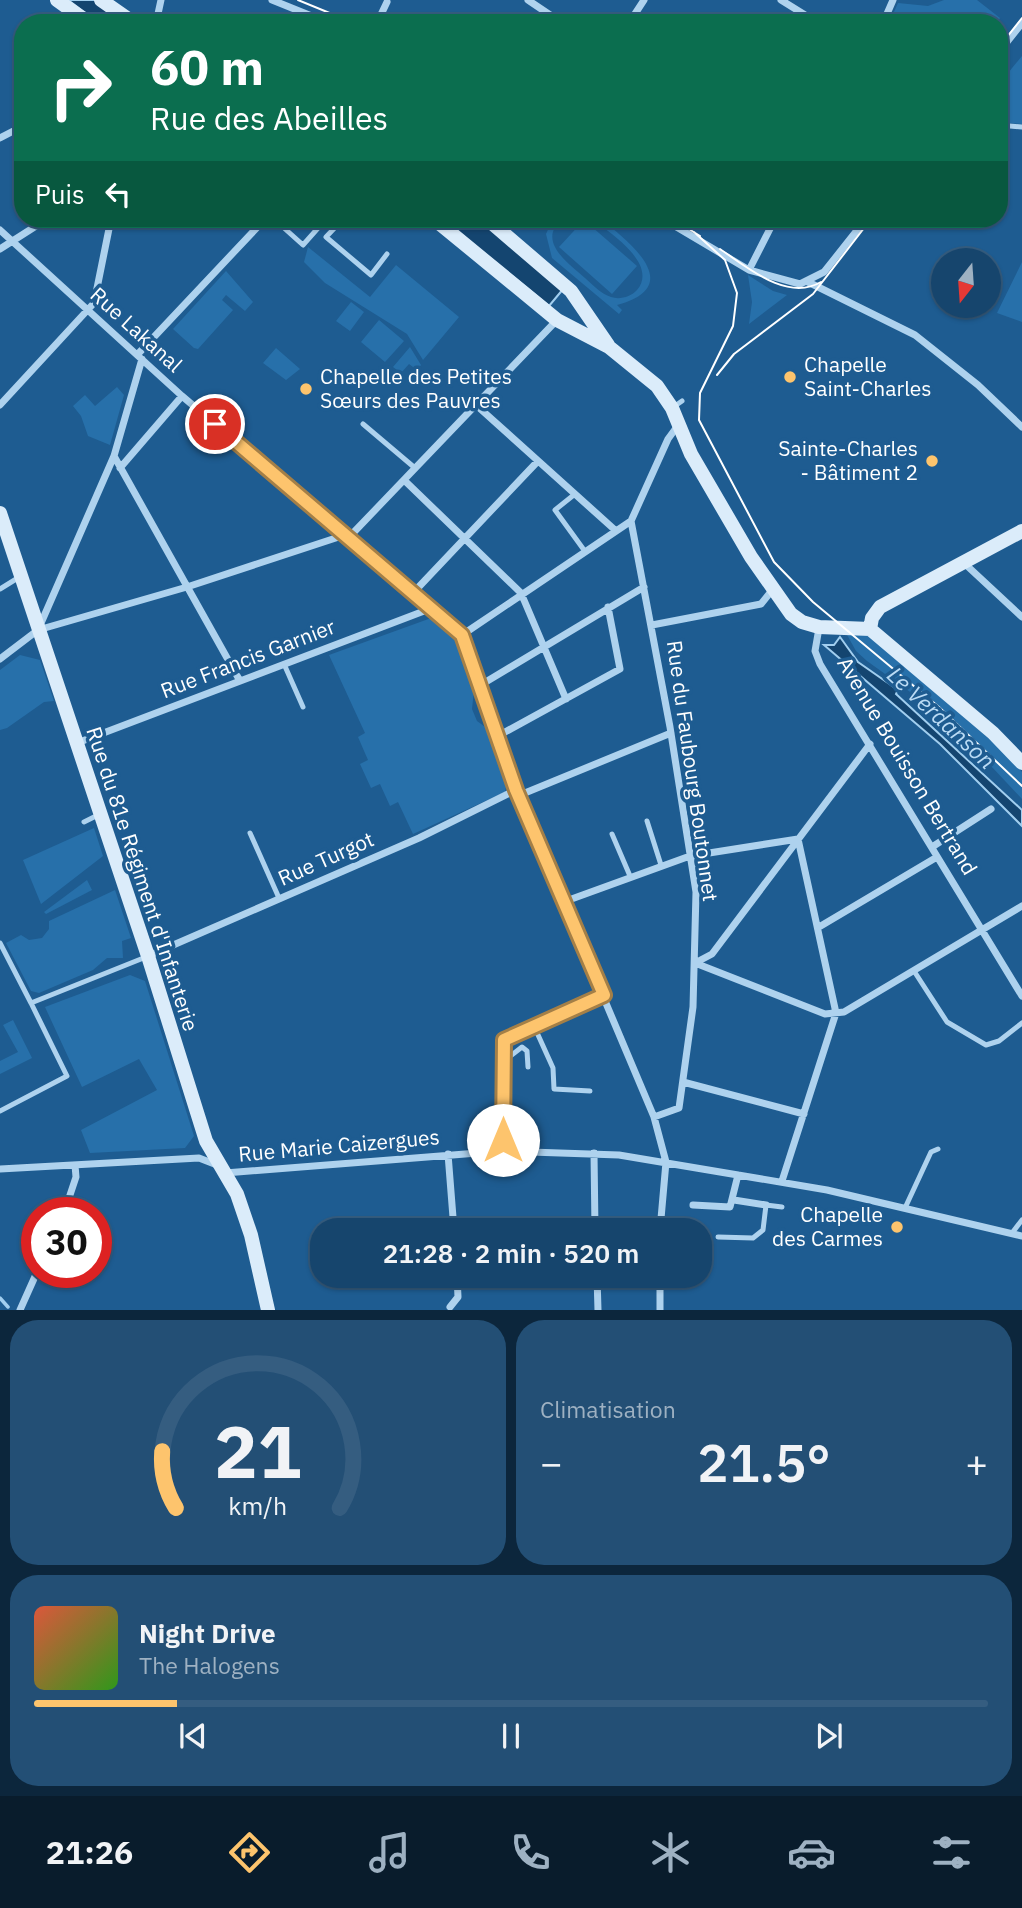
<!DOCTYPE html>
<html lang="fr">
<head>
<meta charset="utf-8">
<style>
	:root { --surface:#16456d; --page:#234f75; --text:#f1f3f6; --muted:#9eb1c2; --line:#355d80; --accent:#fdc46d }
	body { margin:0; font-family:"IBM Plex Sans",sans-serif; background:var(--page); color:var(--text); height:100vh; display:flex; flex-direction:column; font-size:26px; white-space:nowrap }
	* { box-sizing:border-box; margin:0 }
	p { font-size:23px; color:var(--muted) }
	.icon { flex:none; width:38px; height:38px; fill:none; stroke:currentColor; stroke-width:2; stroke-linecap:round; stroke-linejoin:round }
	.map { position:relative; height:1310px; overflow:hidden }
	.drawer { display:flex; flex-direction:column; gap:10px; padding:10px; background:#0c263c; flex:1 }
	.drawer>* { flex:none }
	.guide { position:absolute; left:14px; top:14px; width:994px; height:214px; border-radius:28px; box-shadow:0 2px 5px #0004,0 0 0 2px var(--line); background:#0b6e4f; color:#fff; overflow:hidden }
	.needle { width:46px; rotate:197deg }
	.tools { position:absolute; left:931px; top:248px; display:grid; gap:14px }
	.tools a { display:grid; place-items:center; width:70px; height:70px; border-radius:50%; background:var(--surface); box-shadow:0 2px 5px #0004,0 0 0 2px var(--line); font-size:35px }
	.speed { position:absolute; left:21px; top:1197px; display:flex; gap:14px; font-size:35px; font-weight:700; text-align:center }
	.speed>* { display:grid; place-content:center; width:91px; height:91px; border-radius:50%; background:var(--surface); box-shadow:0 2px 5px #0004,0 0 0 2px var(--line); line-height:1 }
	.speed .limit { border:10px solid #d22; background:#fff; color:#111 }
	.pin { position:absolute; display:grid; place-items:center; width:60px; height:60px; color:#fff; margin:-30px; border:4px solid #fff; border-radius:50%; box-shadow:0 2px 7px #0007 }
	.me { position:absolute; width:77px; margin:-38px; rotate:0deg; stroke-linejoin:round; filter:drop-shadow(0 0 5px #0008) }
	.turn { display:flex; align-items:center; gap:24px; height:147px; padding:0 21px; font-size:32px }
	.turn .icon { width:91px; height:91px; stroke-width:2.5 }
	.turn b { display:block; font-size:49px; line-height:60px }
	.then { display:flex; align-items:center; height:66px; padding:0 21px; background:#0003; gap:14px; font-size:26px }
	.big { font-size:52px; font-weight:600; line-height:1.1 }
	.drawer .card { flex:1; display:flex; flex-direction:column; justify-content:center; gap:10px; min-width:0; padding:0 24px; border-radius:28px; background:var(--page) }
	.drawer .dial { align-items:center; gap:0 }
	.dial svg { height:182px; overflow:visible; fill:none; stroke:var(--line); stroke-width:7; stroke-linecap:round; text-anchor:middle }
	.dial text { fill:var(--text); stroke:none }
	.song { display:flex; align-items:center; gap:21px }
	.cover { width:84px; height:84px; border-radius:10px; background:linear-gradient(135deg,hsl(10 70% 55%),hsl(110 70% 35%)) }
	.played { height:7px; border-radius:4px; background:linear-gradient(90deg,var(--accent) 15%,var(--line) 15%) }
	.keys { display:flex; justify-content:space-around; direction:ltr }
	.heat { display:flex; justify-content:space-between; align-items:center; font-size:38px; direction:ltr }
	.drawer .tiles { flex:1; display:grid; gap:10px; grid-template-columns:1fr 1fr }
	.card:last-child { grid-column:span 2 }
	.trip { position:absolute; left:310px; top:1218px; width:402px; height:70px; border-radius:28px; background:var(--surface); box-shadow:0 2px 5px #0004,0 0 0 2px var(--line); font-weight:600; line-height:70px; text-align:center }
	.tabs { display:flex; height:112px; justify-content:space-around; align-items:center; background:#091c2c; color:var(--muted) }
	.tabs .icon { width:49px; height:49px }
	.tabs .current { color:var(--accent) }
	.tabs b { font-size:32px; color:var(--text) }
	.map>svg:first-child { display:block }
	.green { fill:#2770aa }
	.water { fill:#144570; stroke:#a1ceef; stroke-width:2 }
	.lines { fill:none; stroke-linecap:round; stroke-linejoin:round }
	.stream { stroke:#a1ceef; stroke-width:3.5 }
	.lane { stroke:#aed2ee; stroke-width:5 }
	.street { stroke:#aed2ee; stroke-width:7 }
	.secondary { stroke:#dbecfa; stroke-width:14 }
	.tram { stroke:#fff; stroke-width:2 }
	.route-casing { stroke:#a47f47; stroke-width:18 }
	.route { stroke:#fdc46d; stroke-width:12 }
	.poi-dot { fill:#fdc46d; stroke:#1e5c91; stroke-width:2.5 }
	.labels { text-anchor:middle; stroke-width:7; stroke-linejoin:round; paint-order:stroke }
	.street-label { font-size:21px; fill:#fff; stroke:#1e5c91 }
	.poi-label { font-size:21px; fill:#fff; stroke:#1e5c91; text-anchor:start }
	.water-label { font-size:23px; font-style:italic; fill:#badbf5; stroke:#1e5c91 }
</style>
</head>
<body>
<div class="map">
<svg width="1022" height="1310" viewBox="0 0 1022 1310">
	<rect width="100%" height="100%" fill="#1e5c91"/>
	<path class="green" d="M944,0h33l23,18 -4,5h-107l9,-20 30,3z
		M1022,56v68l-23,-2v-38z
		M553,219h10c-28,21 6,45 22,59 8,7 16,16 26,19 8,3 20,0 26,-7 22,-26 -28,-58 -45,-71h9c28,23 86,67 16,86l5,5 -3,4 -67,-56 -6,-24z
		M584,220l53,46 -25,28 -53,-47z
		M308,247l62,50 26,-32 63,52 -36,43 -16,-26 -82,-51 -21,-21z
		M1022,262v60l-25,-9z
		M226,271l27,31 -8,9 -19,-16 -4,5 11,10 -35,39 -4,-1 -21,-19z
		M748,275l25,16 14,4 -38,29 3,-22z
		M351,302l13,10 -14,19 -14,-10z
		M379,320l25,21 -19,21 -24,-20z
		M410,347l11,18 -4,5 -8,-6 -8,9 -8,-6z
		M276,348l24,21 -14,11 -23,-17z
		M117,387l7,8 -14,50 -22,-9 -7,-20 -8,-10 12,-11 10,11z
		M434,617l23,21 17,52 -2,19 5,12 11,8 19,53 -2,10 -92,42 -15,-32 -8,4 -10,-22 -9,4 -11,-24 8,-4 -10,-23 7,-4 -36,-78z
		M846,633l21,1 135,116 20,22v27l-77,-82 -78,-56 -11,-10z
		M20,655l20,5 14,41 -10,1 -37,26 -7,2v-60z
		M94,828l9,28 -62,48 -18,-44z
		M87,880l5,10 -46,24 -2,-2z
		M115,890l16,48 -9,3 1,17h-16l-14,12 -54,23 -8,-2 -25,-48 15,-8 8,5 13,-2 7,-9v-8z
		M130,975l15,6 49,155 -9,12 -95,5 -9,-23 76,-40 -18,-31 -57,28 -37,-80z
		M13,1020l19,38 -32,16v-13l18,-9 -15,-27z"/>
	<path class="water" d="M68,0h27l26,18c-22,10 -35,-5 -53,-18z
		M442,219h40l82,69 -15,18z
		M840,637l18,25 40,28 -2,4 126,116v16l-82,-82 -116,-99h10z"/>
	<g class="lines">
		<path class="stream" d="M0,1298l8,9"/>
		<path class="lane" d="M999,125l23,2
			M274,219l29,26 23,-26
			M343,219l-17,18 45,38 16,-21
			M672,408l10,-7
			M363,424l52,44
			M575,494l-20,16 29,40
			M0,589l21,-13
			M284,664l19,43
			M647,821l14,44
			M84,822l16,-8
			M250,833l29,65
			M612,834l18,42
			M0,943l31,60
			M914,971l33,51 39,23 13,-4 23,-18
			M534,1026l19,42 1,21 36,2
			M504,1061l18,-14 5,4 1,16
			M0,1111l67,-35 -36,-73 115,-46
			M905,1208l26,-56 7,-3
			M1012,1233l10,-13
			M718,1237l35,1 10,-8 3,-25 16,2"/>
		<path class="street" d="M272,0l57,23
			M528,0l34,23
			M781,0l37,23
			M156,23l5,-23
			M377,23l10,-21
			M629,23l15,-23
			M883,23l10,-23
			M999,52l23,-29
			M0,138l23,-12
			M663,219l86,51 51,14 24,-12 42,-53
			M0,230l182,166 280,239 54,155 138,327 12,45 -6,68
			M0,249l47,-30
			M749,270l26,-51
			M808,282l107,53 63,50 44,42
			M137,355l128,-136
			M0,405l94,-102 17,-84
			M476,405l139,125
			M114,456l126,225
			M120,468l62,-72
			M404,480l117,113 45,106
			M964,563l58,54
			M413,593l125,-132
			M652,625l109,-21 12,-15
			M819,628l-4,23 5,13 202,332
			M38,630l149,-43 167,-55 203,-212
			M462,635l169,-114
			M0,659l38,-29 76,-174 28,-97
			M479,686l165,-99
			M496,737l124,-68 -12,-62
			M77,743l355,-135
			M520,795l151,-62
			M932,847l59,-38
			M566,901l124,-45 108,-17 38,174 -54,168
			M819,927l118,-70
			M148,956l271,-118 97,-48
			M695,963l130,51 19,-2 178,-106
			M695,963l17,-9 158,-210
			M683,1082l121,32
			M654,1117l25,-9 14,-101 3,-115 -26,-165 -39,-206 37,-82 11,-15
			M503,1151l1,-111 100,-45
			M594,1153l1,77
			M448,1154l6,76
			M0,1169l199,-11 18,7
			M225,1173l278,-22 116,4 208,35 195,46
			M734,1200l32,5
			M693,1205l37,2 8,-32
			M64,1213l12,-36 -1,-12
			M597,1276l1,34
			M660,1276v34
			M450,1307l8,-10 -1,-21
			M20,1310l17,-38"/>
		<path class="secondary" d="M57,0l32,23
			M101,0l33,23
			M434,219l123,101 52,27 48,39 15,22 19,46 60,103 40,57 11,8 17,5 51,2 123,104 29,30
			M487,219l84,72 37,54
			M0,513l148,443 58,185 31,53 14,41 17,75
			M870,629l2,-11 8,-11 142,-76"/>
		<path class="tram" d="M298,0l56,23
			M999,47l23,-29
			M673,219l27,17
			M694,232l31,28 12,33 -4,33 -33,67 -1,27 75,142 39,40 126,105 83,79
			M720,249c27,18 67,53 101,33
			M717,375l17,-21 79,-60 58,-75"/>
	</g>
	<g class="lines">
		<defs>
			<path id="route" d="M215,424l247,211 54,155 88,205 -100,45 -1,100"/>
		</defs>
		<use href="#route" class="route-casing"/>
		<use href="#route" class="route"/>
	</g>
	<g class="poi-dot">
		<circle cx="790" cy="377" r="7"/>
		<circle cx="306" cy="389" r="7"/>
		<circle cx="932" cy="461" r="7"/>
		<circle cx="897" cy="1227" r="7"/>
	</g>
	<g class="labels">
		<g class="street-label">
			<text transform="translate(136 330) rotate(42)" y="7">Rue Lakanal</text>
			<text transform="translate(248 659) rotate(-21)" y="7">Rue Francis Garnier</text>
			<text transform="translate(907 766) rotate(59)" y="7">Avenue Bouisson Bertrand</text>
			<text transform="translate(692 771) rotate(82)" y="7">Rue du Faubourg Boutonnet</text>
			<text transform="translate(326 859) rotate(-24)" y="7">Rue Turgot</text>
			<text transform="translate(142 879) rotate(72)" y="7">Rue du 81e Régiment d'Infanterie</text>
			<text transform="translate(339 1146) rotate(-5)" y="7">Rue Marie Caizergues</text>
		</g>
		<g class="poi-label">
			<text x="804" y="372">Chapelle<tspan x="804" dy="24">Saint-Charles</tspan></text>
			<text x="320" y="384">Chapelle des Petites<tspan x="320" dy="24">Sœurs des Pauvres</tspan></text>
			<text x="918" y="456" text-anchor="end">Sainte-Charles<tspan x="918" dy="24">- Bâtiment 2</tspan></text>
			<text x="883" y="1222" text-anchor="end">Chapelle<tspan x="883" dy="24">des Carmes</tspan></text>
		</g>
		<g class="water-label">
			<text transform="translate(941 718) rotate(43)" y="8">Le Verdanson</text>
		</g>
	</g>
</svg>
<div class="tools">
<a><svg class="needle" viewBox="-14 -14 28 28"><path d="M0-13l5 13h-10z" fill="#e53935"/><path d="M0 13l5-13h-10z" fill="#9eb1c2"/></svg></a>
</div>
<div class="speed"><div class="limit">30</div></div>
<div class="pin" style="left:215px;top:424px;background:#d93025"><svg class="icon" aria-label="arrive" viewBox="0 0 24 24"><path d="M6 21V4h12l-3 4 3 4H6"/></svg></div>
<svg class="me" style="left:503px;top:1140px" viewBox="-20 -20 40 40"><circle r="19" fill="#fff"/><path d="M0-13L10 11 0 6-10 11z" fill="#fdc46d"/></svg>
<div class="trip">21:28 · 2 min · 520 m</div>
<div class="guide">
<div class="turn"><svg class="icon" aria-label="right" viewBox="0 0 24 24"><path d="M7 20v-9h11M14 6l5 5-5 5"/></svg><div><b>60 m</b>Rue des Abeilles</div></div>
<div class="then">Puis<svg class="icon" aria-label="left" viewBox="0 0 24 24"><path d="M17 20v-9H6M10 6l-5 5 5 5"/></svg></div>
</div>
</div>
<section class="drawer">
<div class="tiles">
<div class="card dial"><svg viewBox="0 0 100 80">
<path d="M14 69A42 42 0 1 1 86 69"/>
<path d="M14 69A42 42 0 0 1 8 44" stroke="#fdc46d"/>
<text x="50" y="56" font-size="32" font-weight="700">21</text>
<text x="50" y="72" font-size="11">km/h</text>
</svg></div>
<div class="card"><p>Climatisation</p>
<div class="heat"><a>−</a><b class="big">21.5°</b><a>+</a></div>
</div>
<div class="card">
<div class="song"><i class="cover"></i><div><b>Night Drive</b><p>The Halogens</p></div></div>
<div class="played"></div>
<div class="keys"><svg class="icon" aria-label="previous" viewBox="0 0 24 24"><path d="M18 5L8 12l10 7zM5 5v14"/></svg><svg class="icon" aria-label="pause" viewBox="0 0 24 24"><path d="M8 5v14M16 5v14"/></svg><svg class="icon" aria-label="next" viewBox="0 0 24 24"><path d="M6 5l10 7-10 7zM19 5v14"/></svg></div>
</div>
</div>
</section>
<nav class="tabs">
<b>21:26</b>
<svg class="icon current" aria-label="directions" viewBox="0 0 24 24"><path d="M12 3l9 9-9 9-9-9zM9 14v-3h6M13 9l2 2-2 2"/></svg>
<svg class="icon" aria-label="music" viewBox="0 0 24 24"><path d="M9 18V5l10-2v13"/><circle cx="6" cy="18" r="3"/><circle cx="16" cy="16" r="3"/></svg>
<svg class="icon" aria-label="phone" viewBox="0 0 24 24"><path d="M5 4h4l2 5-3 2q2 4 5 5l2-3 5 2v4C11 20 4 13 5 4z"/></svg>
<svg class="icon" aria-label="climate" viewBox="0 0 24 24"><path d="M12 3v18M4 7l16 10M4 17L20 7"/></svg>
<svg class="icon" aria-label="car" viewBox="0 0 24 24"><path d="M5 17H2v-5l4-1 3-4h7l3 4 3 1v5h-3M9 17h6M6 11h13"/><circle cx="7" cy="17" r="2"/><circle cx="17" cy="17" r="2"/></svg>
<svg class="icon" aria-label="filters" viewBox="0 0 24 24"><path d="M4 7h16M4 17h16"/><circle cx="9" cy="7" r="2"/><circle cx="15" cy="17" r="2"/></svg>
</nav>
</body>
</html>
